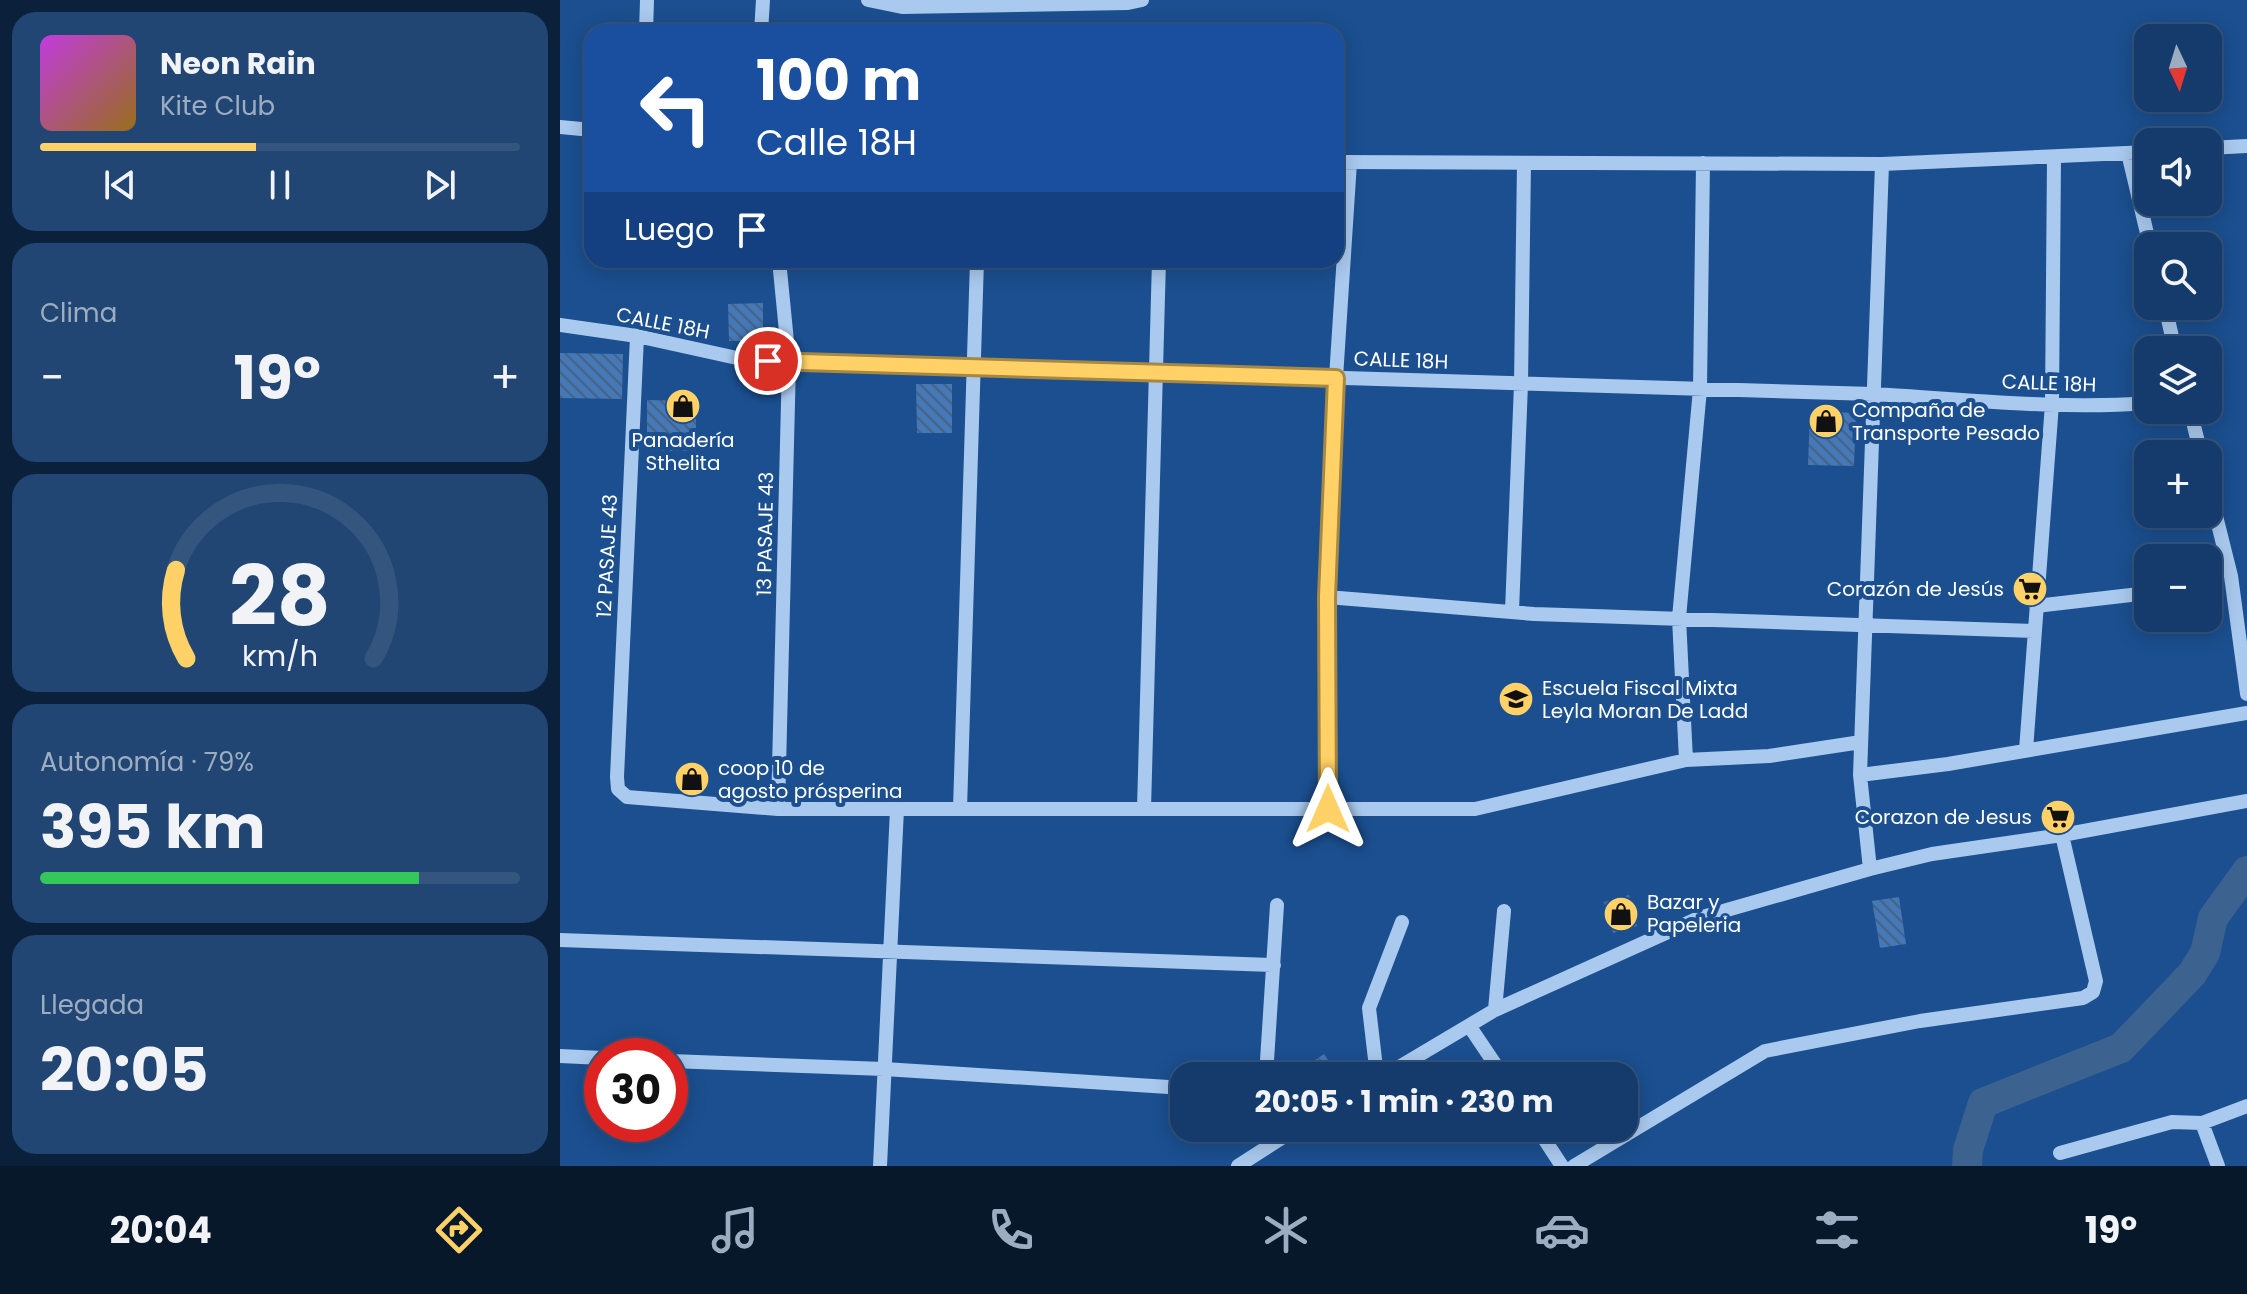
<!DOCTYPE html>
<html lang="es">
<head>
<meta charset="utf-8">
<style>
	:root { --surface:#143b6b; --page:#214673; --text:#f1f3f6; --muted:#9dadc1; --line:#33557e; --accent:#ffd166 }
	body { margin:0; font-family:Poppins,sans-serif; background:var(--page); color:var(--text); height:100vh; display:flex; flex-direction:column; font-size:30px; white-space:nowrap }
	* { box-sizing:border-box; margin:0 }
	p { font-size:26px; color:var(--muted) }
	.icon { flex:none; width:44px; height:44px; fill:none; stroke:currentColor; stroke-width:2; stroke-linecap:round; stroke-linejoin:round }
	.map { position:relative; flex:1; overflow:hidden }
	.sheet { display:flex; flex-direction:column; gap:12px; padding:12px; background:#0b203b; width:560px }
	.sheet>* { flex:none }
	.hud { position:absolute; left:24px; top:24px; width:760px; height:244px; border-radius:24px; box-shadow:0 4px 20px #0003,0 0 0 2px var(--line); background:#1a4fa0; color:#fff; overflow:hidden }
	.needle { width:52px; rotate:176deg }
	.buttons { position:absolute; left:1574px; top:24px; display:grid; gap:16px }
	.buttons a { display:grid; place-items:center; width:88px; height:88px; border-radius:16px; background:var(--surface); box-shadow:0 4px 20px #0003,0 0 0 2px var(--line); font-size:40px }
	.speed { position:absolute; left:24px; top:1038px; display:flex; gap:16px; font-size:40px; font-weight:700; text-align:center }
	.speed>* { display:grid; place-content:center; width:104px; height:104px; border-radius:50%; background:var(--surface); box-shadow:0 4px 20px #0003,0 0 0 2px var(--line); line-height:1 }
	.speed .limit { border:12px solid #d22; background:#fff; color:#111 }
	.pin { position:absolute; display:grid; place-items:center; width:68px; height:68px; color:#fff; margin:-34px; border:4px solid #fff; border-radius:50%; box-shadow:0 2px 8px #0007 }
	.me { position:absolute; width:88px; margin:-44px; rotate:0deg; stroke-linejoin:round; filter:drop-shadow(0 0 6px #0008) }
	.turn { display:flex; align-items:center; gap:28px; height:168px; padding:0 40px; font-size:36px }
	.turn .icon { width:104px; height:104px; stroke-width:2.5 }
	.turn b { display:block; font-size:56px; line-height:68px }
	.then { display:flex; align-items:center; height:76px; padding:0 40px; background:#0003; gap:16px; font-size:30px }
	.big { font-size:60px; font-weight:700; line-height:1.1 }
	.sheet .widget { flex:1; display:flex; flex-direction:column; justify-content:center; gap:12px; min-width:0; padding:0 28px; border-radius:24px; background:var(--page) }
	.sheet .dial { align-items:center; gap:0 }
	.dial svg { height:208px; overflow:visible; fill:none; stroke:var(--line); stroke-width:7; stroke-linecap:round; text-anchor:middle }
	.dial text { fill:var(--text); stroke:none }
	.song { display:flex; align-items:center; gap:24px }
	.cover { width:96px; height:96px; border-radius:12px; background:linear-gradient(135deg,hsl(290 70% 55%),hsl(40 70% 35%)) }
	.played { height:8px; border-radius:4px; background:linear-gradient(90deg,var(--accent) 45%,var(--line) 45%) }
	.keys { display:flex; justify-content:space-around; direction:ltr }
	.heat { display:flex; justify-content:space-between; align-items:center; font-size:44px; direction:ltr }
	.charge { height:12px; border-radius:6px; background:linear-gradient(90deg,#34c759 79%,var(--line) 0) }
	.trip { position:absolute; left:610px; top:1062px; width:468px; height:80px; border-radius:24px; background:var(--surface); box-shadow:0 4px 20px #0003,0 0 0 2px var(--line); font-weight:700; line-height:80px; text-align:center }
	.tab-bar { display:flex; height:128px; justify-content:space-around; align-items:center; background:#08182b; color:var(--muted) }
	.tab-bar .icon { width:56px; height:56px }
	.tab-bar .active { color:var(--accent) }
	.tab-bar b { font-size:36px; color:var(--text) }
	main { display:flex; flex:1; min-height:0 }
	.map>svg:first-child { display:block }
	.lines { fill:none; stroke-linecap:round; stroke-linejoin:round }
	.canal { stroke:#3c6290; stroke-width:30 }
	.building { fill:url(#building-back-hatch) }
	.minor { stroke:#a9c9ee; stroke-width:14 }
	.route-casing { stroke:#a68842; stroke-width:20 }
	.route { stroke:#ffd166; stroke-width:14 }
	.labels { text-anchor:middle; stroke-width:8; stroke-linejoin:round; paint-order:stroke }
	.street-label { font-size:20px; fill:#fff; stroke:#1b4f8f }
	.poi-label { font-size:20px; fill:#fff; stroke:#1b4f8f; text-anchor:start }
</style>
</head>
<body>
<main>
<section class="sheet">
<div class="widget">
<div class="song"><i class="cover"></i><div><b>Neon Rain</b><p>Kite Club</p></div></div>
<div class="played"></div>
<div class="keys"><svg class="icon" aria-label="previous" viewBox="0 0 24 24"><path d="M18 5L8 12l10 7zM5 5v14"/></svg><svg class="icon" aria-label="pause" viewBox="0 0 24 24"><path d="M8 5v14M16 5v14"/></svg><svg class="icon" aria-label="next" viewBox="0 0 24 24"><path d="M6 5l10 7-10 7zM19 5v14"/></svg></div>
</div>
<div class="widget"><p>Clima</p>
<div class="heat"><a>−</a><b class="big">19°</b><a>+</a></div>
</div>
<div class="widget dial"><svg viewBox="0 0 100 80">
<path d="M14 69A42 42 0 1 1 86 69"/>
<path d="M14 69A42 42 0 0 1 10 35" stroke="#ffd166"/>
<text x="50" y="56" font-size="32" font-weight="700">28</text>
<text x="50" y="72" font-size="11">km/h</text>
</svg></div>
<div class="widget"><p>Autonomía · 79%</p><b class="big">395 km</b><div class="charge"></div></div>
<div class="widget"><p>Llegada</p><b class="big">20:05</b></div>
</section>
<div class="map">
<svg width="1687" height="1166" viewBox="0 0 1687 1166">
	<defs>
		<pattern id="building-back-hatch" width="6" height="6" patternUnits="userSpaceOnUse" patternTransform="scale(2)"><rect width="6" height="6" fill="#4478b7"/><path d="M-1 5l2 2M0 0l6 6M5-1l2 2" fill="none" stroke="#486282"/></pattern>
	</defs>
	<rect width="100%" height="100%" fill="#1b4f8f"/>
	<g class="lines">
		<path class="canal" d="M1407,1166l1,-16 15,-47 138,-55 71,-74 13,-21 8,-35 34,-47"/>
	</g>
	<path class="building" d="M203,303v38h-34l-1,-37z
		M0,353l63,1 -1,45 -62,-1z
		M356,384h36v49h-35z
		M87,400l49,1v50h-49z
		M1250,411l46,2 -2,53 -46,-1z
		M1069,895l8,31 -24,7 -9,-31z
		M1339,897l7,47 -26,4 -8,-47z
		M764,1054l15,22h-47z"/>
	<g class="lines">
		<path class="minor" d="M308,0l34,7 226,-4 14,-3
			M86,32l1,-32
			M201,32l2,-32
			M0,127l32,3
			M1648,148l39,-2
			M1568,153l22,93
			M776,162l546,2 266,-12
			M1605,306l10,44
			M0,325l77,11 109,24 1127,34c91,5 184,16 275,9
			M77,336l-20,441 1,12 9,8 151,12h697l211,-49 83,-4 92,-14
			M1630,410l11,44
			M1648,484l23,92 16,118
			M767,597l207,17 500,17
			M1476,606l112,-13
			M952,611l9,-227 3,-221
			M1466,750l26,-346 2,-246
			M1126,760l-7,-142 21,-229 3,-226
			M1300,775l88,-11 299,-51
			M218,809l11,-447 -10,-102
			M400,809l17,-549
			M584,809l15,-549
			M768,809l-1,-212 9,-219 14,-216
			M1310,869l-10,-94 22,-611
			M0,940l714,25
			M935,1010l9,-99
			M910,1027l33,49
			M0,1056l42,2
			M110,1061l214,8 300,19
			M706,1076l11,-171
			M817,1076l-8,-68 33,-86
			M824,1076l111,-66 204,-92 171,-49 62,-15 130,-19 185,-34
			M977,1128l25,38
			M1500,1153l112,-31 30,1
			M320,1166l17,-357
			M678,1166l59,-38
			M1014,1166l191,-115 155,-30 163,-23 10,-6 3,-11 -34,-146
			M1658,1166l-16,-43 45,-17"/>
	</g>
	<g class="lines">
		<defs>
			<path id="route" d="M208,361l568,17 -9,219 1,212"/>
		</defs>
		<use href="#route" class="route-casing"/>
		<use href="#route" class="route"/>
	</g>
	<defs>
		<symbol id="shop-disc" viewBox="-11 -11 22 22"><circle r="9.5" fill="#ffd166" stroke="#1b4f8f"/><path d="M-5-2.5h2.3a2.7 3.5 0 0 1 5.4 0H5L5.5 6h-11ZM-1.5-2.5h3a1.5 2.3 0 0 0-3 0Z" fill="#111"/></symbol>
		<symbol id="supermarket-disc" viewBox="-11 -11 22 22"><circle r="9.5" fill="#ffd166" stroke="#1b4f8f"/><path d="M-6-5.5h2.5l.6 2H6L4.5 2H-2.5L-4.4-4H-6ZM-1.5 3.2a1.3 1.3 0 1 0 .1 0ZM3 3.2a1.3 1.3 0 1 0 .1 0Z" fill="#111"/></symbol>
		<symbol id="school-disc" viewBox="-11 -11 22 22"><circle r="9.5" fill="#ffd166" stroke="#1b4f8f"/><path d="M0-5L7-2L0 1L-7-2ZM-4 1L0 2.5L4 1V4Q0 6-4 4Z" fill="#111"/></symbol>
	</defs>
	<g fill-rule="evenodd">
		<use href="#shop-disc" x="103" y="386" width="40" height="40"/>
		<use href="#shop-disc" x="1246" y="401" width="40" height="40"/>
		<use href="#supermarket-disc" x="1450" y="569" width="40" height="40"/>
		<use href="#school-disc" x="936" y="679" width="40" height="40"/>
		<use href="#shop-disc" x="112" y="759" width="40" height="40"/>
		<use href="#supermarket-disc" x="1478" y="797" width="40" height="40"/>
		<use href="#shop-disc" x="1041" y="894" width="40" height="40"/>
	</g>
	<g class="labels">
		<g class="street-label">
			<text transform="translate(103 323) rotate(11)" y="7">CALLE 18H</text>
			<text transform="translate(841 360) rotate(2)" y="7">CALLE 18H</text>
			<text transform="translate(1489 383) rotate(2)" y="7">CALLE 18H</text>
			<text transform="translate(205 534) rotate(-89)" y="7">13 PASAJE 43</text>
			<text transform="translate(47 556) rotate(-87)" y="7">12 PASAJE 43</text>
		</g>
		<g class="poi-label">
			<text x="1292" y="417">Compaña de<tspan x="1292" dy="23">Transporte Pesado</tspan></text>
			<text x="123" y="447" text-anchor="middle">Panadería<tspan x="123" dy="23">Sthelita</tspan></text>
			<text x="1444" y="596" text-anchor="end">Corazón de Jesús</text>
			<text x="982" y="695">Escuela Fiscal Mixta<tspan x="982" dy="23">Leyla Moran De Ladd</tspan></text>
			<text x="158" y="775">coop 10 de<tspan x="158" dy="23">agosto prósperina</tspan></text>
			<text x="1472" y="824" text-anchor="end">Corazon de Jesus</text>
			<text x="1087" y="909">Bazar y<tspan x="1087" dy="23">Papeleria</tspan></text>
		</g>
	</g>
</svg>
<div class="buttons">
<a><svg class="needle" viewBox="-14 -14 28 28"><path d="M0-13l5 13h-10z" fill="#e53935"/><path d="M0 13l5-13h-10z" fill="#9dadc1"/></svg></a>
<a><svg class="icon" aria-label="sound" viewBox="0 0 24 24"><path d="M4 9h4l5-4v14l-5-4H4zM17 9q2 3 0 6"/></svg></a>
<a><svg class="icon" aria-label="search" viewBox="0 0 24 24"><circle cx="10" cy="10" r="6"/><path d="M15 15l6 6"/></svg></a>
<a><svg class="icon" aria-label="layers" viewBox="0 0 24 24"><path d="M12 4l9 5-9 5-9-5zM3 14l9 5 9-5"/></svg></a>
<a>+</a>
<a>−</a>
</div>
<div class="speed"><div class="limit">30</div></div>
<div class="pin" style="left:208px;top:361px;background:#d93025"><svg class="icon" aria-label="arrive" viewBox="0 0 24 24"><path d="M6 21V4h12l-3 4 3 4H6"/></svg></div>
<svg class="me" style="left:768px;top:809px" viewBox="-20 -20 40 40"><path d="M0-17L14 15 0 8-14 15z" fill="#ffd166" stroke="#fff" stroke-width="4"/></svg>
<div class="trip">20:05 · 1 min · 230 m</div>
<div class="hud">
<div class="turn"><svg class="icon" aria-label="left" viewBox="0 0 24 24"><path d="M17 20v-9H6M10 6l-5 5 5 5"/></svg><div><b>100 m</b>Calle 18H</div></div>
<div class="then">Luego<svg class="icon" aria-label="arrive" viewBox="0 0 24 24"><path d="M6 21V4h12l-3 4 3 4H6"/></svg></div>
</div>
</div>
</main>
<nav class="tab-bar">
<b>20:04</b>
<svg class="icon active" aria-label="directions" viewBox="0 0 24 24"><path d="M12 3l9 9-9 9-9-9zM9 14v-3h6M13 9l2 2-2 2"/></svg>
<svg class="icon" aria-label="music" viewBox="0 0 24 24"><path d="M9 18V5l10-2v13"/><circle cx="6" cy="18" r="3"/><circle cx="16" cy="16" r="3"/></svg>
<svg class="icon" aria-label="phone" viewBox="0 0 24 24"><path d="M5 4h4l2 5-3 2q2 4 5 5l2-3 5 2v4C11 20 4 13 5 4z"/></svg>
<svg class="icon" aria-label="climate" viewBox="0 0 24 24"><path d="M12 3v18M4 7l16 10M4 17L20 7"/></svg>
<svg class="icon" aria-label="car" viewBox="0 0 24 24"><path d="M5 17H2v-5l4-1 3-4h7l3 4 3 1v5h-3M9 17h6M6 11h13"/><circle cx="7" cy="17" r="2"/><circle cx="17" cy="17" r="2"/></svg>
<svg class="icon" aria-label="filters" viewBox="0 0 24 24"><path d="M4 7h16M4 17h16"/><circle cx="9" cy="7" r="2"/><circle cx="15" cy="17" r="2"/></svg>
<b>19°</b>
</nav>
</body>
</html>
